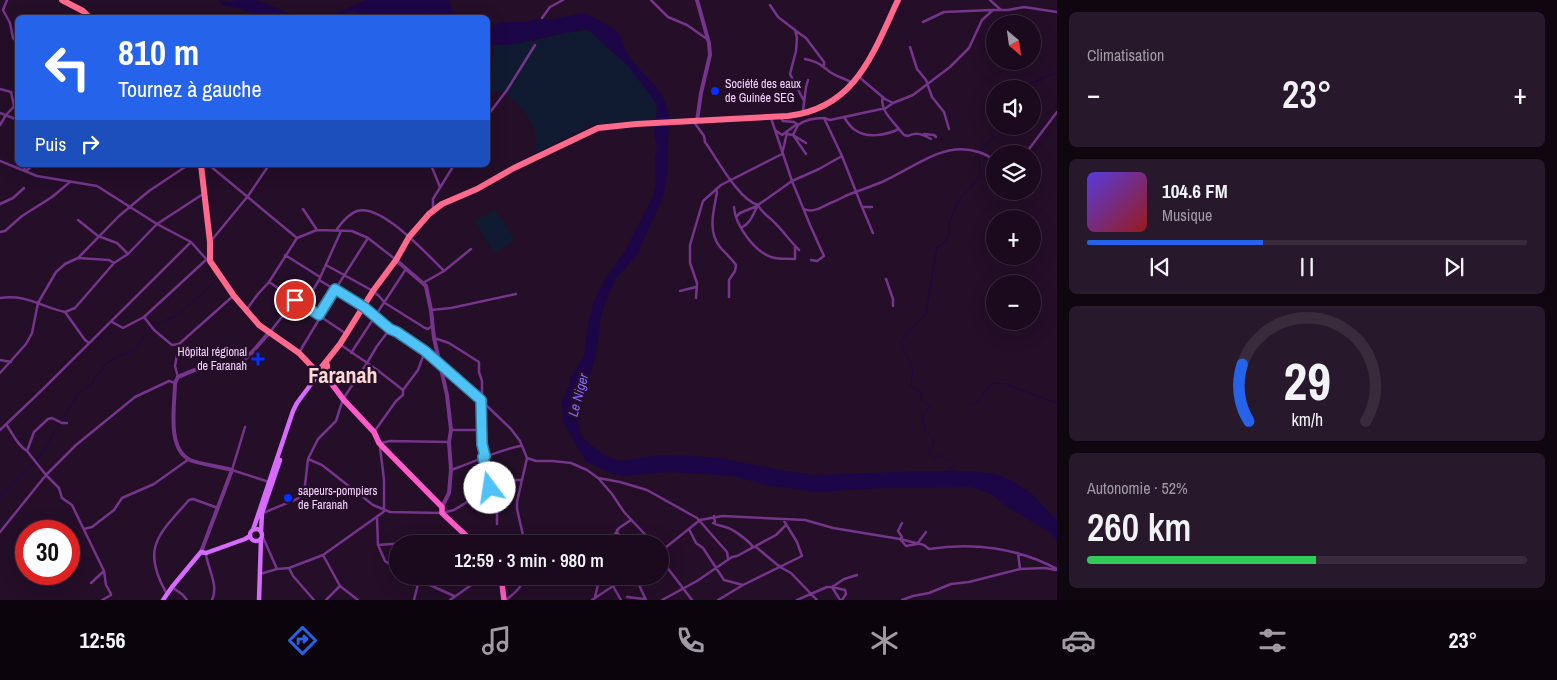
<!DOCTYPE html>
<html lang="fr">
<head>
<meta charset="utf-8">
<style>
	:root { --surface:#1b0a1e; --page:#28182b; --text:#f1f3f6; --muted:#a09aa4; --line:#392b3c; --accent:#2563eb }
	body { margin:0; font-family:"Archivo Narrow",sans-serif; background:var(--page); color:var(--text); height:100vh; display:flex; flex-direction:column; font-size:19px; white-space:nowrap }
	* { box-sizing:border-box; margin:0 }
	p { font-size:16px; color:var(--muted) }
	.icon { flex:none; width:28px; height:28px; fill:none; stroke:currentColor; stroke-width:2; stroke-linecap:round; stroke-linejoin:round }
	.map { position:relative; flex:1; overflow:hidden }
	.drawer { display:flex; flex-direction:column; gap:12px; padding:12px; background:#0f0610; width:500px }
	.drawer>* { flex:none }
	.banner { position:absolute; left:15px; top:15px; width:475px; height:152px; border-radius:8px; box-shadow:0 5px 20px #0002,0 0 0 1px var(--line); background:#2563eb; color:#fff; overflow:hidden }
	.needle { width:32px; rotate:151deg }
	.controls { position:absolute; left:986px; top:15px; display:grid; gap:10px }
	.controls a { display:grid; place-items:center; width:55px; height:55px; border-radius:50%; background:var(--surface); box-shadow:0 5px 20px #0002,0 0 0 1px var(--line); font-size:25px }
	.speed { position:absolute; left:15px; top:520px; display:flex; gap:10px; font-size:25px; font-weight:700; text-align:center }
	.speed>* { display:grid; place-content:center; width:65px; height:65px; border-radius:50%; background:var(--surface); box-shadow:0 5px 20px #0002,0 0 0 1px var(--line); line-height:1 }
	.speed .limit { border:8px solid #d22; background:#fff; color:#111 }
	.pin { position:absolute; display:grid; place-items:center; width:42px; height:42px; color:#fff; margin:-21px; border:2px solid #fff; border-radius:50%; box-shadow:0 1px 5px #0007 }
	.me { position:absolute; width:55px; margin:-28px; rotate:346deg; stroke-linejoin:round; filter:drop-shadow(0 0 4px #0008) }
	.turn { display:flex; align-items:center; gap:18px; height:105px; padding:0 20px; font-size:22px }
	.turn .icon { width:65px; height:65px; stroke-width:2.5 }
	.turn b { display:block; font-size:35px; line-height:42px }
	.then { display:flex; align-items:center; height:48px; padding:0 20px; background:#0003; gap:10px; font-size:19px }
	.big { font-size:38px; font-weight:600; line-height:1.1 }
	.drawer .card { flex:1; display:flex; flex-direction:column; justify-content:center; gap:8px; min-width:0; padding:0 18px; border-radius:8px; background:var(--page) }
	.drawer .dial { align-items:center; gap:0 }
	.dial svg { height:130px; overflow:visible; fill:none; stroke:var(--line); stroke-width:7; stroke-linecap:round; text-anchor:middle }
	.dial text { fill:var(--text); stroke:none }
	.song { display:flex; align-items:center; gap:15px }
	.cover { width:60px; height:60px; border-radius:8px; background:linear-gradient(135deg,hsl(250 70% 55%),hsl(0 70% 35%)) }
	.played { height:5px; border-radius:2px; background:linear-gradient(90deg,var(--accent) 40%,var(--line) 40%) }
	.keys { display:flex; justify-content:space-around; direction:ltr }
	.heat { display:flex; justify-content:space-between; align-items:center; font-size:28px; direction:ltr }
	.charge { height:8px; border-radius:4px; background:linear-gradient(90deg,#34c759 52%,var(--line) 0) }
	.trip { position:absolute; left:389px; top:535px; width:280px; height:50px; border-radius:25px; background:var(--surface); box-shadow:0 5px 20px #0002,0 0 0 1px var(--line); font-weight:600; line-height:50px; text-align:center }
	.menu { display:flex; height:80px; justify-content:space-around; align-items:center; background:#0b040c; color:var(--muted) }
	.menu .icon { width:35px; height:35px }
	.menu .on { color:var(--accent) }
	.menu b { font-size:22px; color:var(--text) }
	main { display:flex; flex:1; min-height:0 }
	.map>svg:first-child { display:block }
	.green { fill:#101b32 }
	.water { fill:#1d0648 }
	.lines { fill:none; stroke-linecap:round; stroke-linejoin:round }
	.stream { stroke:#1d0648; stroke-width:1 }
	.minor { stroke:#74358a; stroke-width:2.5 }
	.tertiary { stroke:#74358a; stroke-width:4 }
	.secondary { stroke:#d76bff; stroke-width:4.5 }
	.primary { stroke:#ff5bc8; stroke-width:5.5 }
	.trunk { stroke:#ff698c; stroke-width:6 }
	.route-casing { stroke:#337fa1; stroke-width:12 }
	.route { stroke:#4fc3f7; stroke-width:9 }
	.poi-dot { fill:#0031ff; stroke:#240e28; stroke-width:2 }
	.labels { text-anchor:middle; stroke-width:5; stroke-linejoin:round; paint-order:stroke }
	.poi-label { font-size:12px; fill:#f7d4ff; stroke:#240e28; text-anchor:start }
	.water-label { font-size:14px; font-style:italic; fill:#846aff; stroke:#240e28 }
	.town-label { font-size:22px; font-weight:bold; fill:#ffd9d6; stroke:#240e28 }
</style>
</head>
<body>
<main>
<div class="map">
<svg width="1057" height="600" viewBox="0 0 1057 600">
	<rect width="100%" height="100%" fill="#240e28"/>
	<path class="green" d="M584,30l8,2 3,5 34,30 24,32 4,11 -1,10 -60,4 -9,3 -51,26c4,-28 -13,-46 -34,-62l-14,2 7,-48c30,1 59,-11 89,-15z
		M495,209l20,31 -21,13 -19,-32z"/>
	<path class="water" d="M218,0l16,3 1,-2 -7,-1h27l44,17h-39l-18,-8 -19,-4z
		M366,0h83l3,10 10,7h-25l-9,-4 -9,4h-70l6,-4v-2l-8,2 -1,2 2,2h-9l-1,-2 -10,2z
		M583,13c9,3 28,13 34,19 6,5 7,17 12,24 14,21 37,33 40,60l-2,59 -4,22 -27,59 -19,21 -11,22 -6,21 -1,15 -6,30 -14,42 -1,20 4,11 22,17 16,6 40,-6 31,1 28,2 60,12 36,5 115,-4h39l26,3 18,7 19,13 25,27v19l-8,-8 -43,-26 -16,-13 -19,-6 -88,1 -66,4 -51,-7 -32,-9 -64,-4 -47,4 -16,-4 -21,-11 -4,-6 -19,-33 -1,-21 7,-15 1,-8 14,-22 5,-37 6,-20 9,-18 21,-30 28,-55 3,-12 -1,-25 2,-11 -3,-16 3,-22 -1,-7 -27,-36 -40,-37c-9,-1 -18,2 -27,4 -25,4 -49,14 -74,10v-17l15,-5h23l10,-3 13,1z"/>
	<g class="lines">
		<path class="stream" d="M1029,89l1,-5 27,-12
			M970,406c11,-4 13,-13 20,-22l8,-1 9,1 11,5 39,14
			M948,472l2,-4 6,-3 -4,-4h-5l-6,-6 -7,4 -4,-4 -1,-5 5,-6 -1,-5 -8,-9 -3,-14 8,-10 -3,-3 -5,-2 -2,-10 -9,-5 2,-18 -13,-26 26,-29 11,-66 7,-4 6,-11 -1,-9 10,-23 21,-24 -1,-26 28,-24
			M0,497l38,-38 40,-65 4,-4 11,-7 1,-5 7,-6 3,-7 15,-9 16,-6 14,-21 5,-4 24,-10 35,-31"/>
		<path class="minor" d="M7,0l-4,10 7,13 3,15 5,5
			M651,0l17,17 19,8 20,14
			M990,0l11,10
			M770,5l8,12 17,13 2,8 -1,13 -6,23 14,27
			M542,18l8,-11 13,-7
			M923,22l21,-10 48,-2
			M796,31l10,7 18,24v3
			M910,47l7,22 9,11 6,17 12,15 5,17
			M805,59c13,3 15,5 25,13 7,5 15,6 22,11
			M859,77l26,22 8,4 20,-8 37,-28 19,-19 13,-28 11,-10h15l16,-3 33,5
			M0,89l11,3 3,14 4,6
			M883,97c-4,12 9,23 16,32
			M803,111l3,-24 2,-7
			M0,113l18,7
			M488,115l19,-25 28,-45
			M844,117c3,5 6,10 11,13 13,9 31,5 44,-1l5,6 4,1c8,-5 16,-1 23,3
			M781,118l2,3 11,1 3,2
			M824,118l6,2 56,-12 7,-5
			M694,122l10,14 1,6c13,18 33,57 53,63 6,11 10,10 17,18 8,8 15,18 24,27
			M0,125l6,-10 12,-13
			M798,125l-5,10 13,8
			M775,130l7,5 15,-11 1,1c8,-6 16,-7 26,-7l18,38 -23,13 -27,12 18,44 14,31 -7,5 -6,-1
			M787,134l6,1 13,19
			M924,134l10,1 2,2
			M1029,154v-5l28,-37
			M842,156l20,51h10
			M0,161l37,15 60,10 60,38 34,18 16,18
			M24,165l1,6
			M209,165l88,73 20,-8 35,1 16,7 27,21
			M431,165l9,22
			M26,171l7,-6
			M716,189l1,3c-3,18 -10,39 3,55 5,6 11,11 16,18l-1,6 -6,9v17
			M0,204l13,-6 11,-10
			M734,207c1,18 20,44 37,50 8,3 15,1 24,2v-12
			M862,207l11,26
			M303,209l14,21
			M433,209v-10l21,-34
			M804,209c10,5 20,-4 29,-7 6,-2 11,-6 17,-8 11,-4 22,-8 32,-12 38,-17 71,-50 113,-22
			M736,217l4,-4 17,-7
			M78,220l20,16 19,7 11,11
			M741,228c10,-5 12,-14 17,-23l34,-24 -21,-63
			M337,229c5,-7 11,-15 20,-18 24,-8 70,43 87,60
			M0,232l5,-1 17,-15 30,-19 18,-15
			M211,241l37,-45 21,-31
			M285,255l35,22
			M78,258l31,2 5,3
			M326,265l47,26 6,5 6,7 40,25 3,1 4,-3
			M886,279l7,20v7
			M319,280l45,27 26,22 7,3 28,19 16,15 4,1 16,14 50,48 9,12 7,17 -10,44v7l8,35
			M269,282l76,51
			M423,283l21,-12 27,-22
			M680,291l16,-4
			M0,298c27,-4 41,9 65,14l20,28 4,3
			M696,298l1,-15 -7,-20v-18l13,-44 18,-16 61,-31 5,-21
			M304,305l15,-25 22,-49
			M247,309l11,-15 11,-12 28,-44
			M431,310l20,-2 65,-14
			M65,312l10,-4 39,-45 14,-9 29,-30 46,-30
			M319,315l49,-77
			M144,317l10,13 18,15 7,-1 53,-47
			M112,322l11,6 21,-11 64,-59
			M270,332l25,-32
			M434,338l15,5 30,19v10l3,9v63l3,13
			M341,345l35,24 27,21v5l-7,6 -22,31
			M300,351l21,-35
			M351,353l55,-84
			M0,360l11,2
			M0,373l26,-29 6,-11 6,-30 18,-31 9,-8 13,-6 41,-42 30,-25 39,-26
			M178,377l-3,-11 4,-22
			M403,390l15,-20 7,-19
			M67,423h-5l-10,-5 -4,1 -14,13 -7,19 19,24 13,13 3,10 10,7
			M6,424c7,10 11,21 21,27
			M245,427l-13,43 37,12
			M0,430l42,-40 149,-148
			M451,430h31
			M381,443l9,-2 59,1
			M483,458l9,36 5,14v16
			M527,458l9,3h17l18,2 16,7 11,8 22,4 27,8 50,28 30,34 1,7
			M308,459l14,6 51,40 17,7 52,1 12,-3 36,-22 19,-8h12
			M451,470c23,-8 45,-19 69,-24
			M599,479l13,15 12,18 30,32
			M72,505l32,66 2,14 5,9
			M263,513l34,-14 7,-5 4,-35 10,-20 18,-18 7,-22 24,-36 10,-17 13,-17
			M714,516l1,6 -2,1c5,3 7,2 12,4 7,1 24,14 28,20
			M377,518l1,27
			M902,523l-4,8 4,6 -2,2 6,7 11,-2 9,-12
			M84,529l8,-2 22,-17 8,-12 32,-14 35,-25
			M689,529l7,14 7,5 21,32 19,5
			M617,530l4,14
			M0,532l46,-57 30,-30 59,-48 34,-16 6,2
			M262,535l15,34
			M432,541l8,3
			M609,544l10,-16 12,-8
			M756,547l24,20 11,6 26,27
			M660,552l40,-32 22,-4 83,4 28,8 67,11 24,6 5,4c44,-7 89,-1 128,20
			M1018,553l2,16 25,-1 11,2
			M206,554c2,15 13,32 6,46
			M323,555l17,31 18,14
			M660,558l32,42
			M289,568l4,8 21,24
			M398,570l-13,-9 -7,-16 54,-4 -2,3
			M260,574l17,-5 12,-1 34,-13 59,-42 2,-2v-31l-4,-33
			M410,576l44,20
			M635,576l11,24
			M91,583l13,-12
			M613,586l8,14
			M172,587l11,8 4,5
			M167,594c-27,-46 -8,-60 22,-94l4,-1 25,9
			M595,597l5,-21
			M627,597l17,2
			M102,600l9,-5
			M326,600l14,-14
			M414,600l6,-24
			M450,600l34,-24
			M506,600c9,-7 16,-13 19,-24
			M592,600l36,-24
			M662,600l35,-19 35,-24 5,-1 39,-21 10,-10
			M718,600l25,-15 59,-29 -5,-14 -14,-23
			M797,600l30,-13h5l8,13
			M842,600l4,-6 -1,-4 -13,-3 12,-8 13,-4
			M902,600l11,-4 16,-3 22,-9 18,-2 51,-13"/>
		<path class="tertiary" d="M697,0l12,43 1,12 -9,38 -4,28
			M396,260l30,26 5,24 3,28 13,57 4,35 -2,12 2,28 -2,23 -7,14
			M201,552l31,-82c-10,-3 -33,-6 -42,-10 -24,-12 -15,-56 -15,-77l3,-6c10,-4 22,-11 34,-11 8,-1 16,4 23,0 14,-7 24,-23 35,-34"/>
		<path class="secondary" d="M250 535a6 6 0 1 1 12 0a6 6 0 1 1-12 0Z
			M253,530l40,-119 4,-8 20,-27v-3
			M261,532l1,-19 18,-53
			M163,600l9,-13 29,-35 5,1 39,-14 5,-3
			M259,600l2,-61"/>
		<path class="primary" d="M323,372l20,27 31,33 5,11 63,64v6l33,31
			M501,576l3,24"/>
		<path class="trunk" d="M62,0l21,11 7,7
			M201,165l9,77v19l24,35 25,29 40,28 21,22
			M327,365v13
			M317,373l23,-29 33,-53 23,-31 13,-23 20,-23 13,-10 35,-15 37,-21 84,-40 38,-4 152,-8c68,-8 85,-63 110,-116"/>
	</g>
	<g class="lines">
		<defs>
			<path id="route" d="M295,300l24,15 16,-26 29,18 26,22 7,3 28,19 56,49 1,44 3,12 -2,1 7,31"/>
		</defs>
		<use href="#route" class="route-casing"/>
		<use href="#route" class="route"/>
	</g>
	<g class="poi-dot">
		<circle cx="715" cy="91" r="5"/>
		<path d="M255.5 351.5h5v5h5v5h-5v5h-5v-5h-5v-5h5z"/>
		<circle cx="288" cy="498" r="5"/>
	</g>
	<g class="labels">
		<g class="poi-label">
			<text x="725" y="88">Société des eaux<tspan x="725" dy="14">de Guinée SEG</tspan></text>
			<text x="247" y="356" text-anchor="end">Hôpital régional<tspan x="247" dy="14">de Faranah</tspan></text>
			<text x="298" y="495">sapeurs-pompiers<tspan x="298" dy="14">de Faranah</tspan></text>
		</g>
		<g class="water-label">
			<text transform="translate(578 395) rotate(-75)" y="5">Le Niger</text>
		</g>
		<g class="town-label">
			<text x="343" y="383">Faranah</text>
		</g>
	</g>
</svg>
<div class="controls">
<a><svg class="needle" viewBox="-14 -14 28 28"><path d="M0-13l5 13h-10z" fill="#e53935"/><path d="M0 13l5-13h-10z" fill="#a09aa4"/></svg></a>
<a><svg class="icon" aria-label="sound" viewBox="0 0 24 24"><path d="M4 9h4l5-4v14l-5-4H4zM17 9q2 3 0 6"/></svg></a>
<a><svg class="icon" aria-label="layers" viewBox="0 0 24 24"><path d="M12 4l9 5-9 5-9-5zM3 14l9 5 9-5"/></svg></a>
<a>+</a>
<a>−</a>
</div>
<div class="speed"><div class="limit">30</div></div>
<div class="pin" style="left:295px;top:300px;background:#d93025"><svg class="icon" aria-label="arrive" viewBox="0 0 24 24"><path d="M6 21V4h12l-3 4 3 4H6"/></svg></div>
<svg class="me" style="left:490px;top:488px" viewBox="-20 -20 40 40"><circle r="19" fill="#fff"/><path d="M0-13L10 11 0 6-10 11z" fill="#4fc3f7"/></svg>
<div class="trip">12:59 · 3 min · 980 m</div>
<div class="banner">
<div class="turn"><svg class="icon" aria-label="left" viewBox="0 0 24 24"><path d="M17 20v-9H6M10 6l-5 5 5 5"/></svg><div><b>810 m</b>Tournez à gauche</div></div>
<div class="then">Puis<svg class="icon" aria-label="right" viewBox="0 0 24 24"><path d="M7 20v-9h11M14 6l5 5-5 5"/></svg></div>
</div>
</div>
<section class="drawer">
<div class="card"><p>Climatisation</p>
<div class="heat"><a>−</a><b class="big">23°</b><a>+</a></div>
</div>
<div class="card">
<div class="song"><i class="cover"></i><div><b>104.6 FM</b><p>Musique</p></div></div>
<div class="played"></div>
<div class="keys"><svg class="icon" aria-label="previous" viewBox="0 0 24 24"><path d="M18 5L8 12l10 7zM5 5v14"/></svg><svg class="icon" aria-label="pause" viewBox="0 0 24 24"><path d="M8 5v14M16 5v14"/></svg><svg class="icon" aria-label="next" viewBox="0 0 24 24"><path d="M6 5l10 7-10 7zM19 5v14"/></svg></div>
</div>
<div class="card dial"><svg viewBox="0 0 100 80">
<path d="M14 69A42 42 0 1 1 86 69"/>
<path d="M14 69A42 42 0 0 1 10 34" stroke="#2563eb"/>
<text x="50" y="56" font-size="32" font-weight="700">29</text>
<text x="50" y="72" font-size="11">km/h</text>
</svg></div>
<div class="card"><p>Autonomie · 52%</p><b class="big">260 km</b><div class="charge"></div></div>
</section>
</main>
<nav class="menu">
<b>12:56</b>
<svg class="icon on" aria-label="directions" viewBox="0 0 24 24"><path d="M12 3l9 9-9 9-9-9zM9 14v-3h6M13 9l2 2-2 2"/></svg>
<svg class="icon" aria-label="music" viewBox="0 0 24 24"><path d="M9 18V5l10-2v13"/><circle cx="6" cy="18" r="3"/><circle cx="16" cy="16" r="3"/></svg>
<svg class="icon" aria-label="phone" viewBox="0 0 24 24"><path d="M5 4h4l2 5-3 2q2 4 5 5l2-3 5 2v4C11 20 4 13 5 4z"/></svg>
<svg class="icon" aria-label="climate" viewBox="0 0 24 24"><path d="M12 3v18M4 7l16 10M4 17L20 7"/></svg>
<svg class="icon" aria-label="car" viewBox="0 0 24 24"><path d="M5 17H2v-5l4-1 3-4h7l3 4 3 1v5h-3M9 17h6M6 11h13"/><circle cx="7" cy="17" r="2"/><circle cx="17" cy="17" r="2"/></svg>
<svg class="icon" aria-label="filters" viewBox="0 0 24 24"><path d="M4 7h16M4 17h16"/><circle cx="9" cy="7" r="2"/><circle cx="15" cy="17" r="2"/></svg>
<b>23°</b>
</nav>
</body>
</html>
